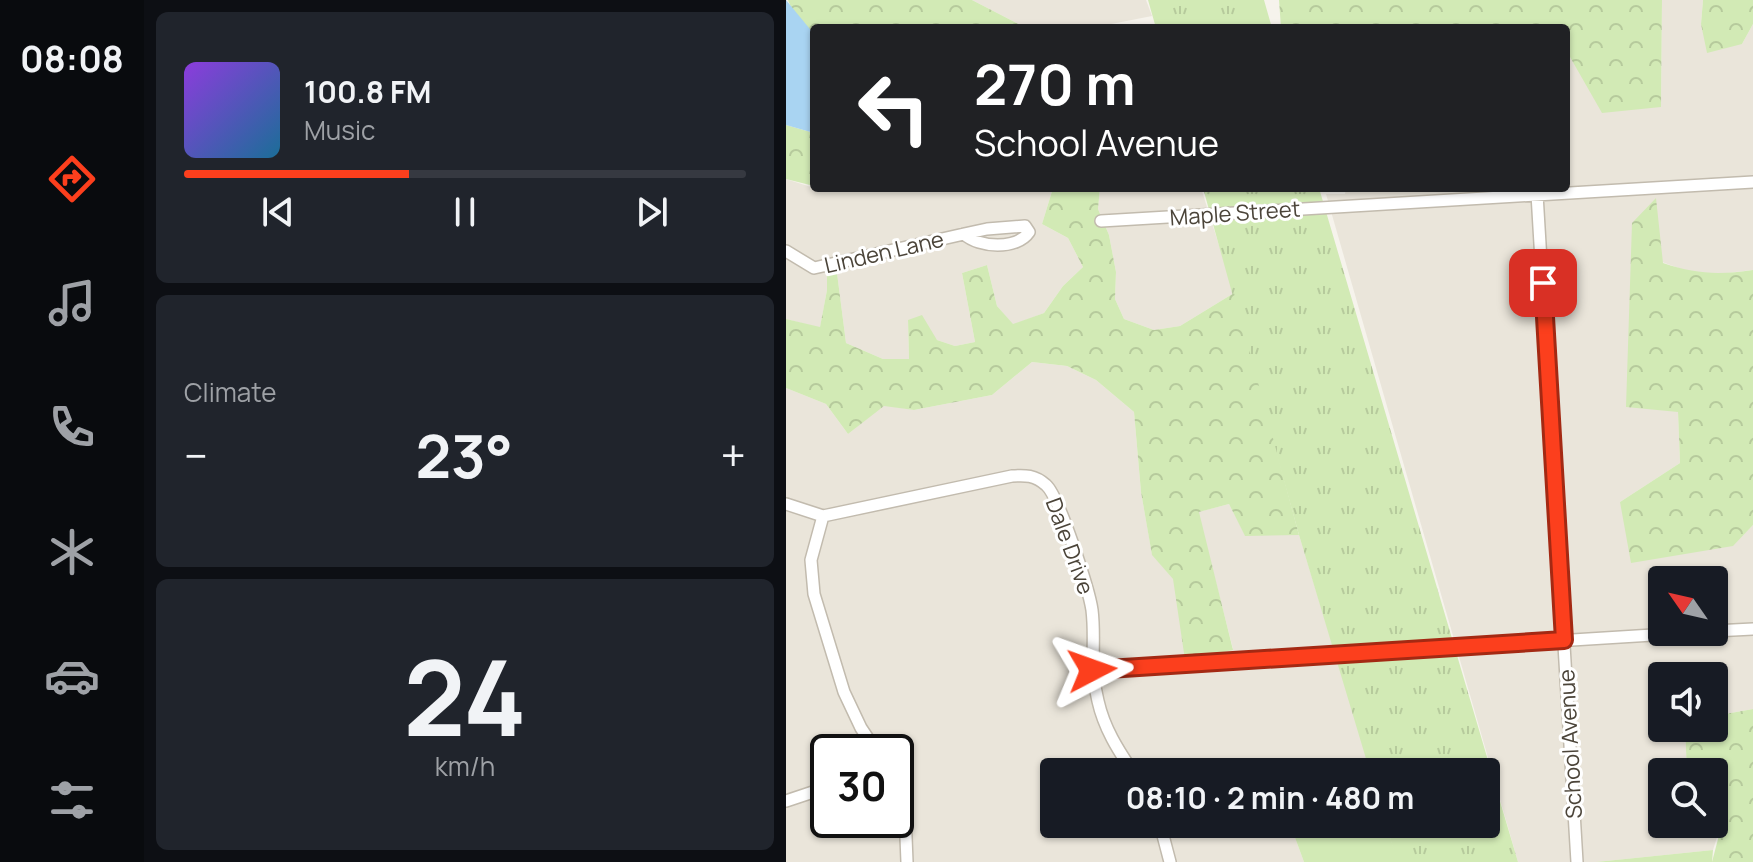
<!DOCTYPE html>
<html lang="en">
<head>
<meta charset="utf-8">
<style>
	:root { --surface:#171b24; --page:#20242c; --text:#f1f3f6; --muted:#9ea1a6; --line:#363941; --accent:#fc3f1d }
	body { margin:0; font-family:Manrope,sans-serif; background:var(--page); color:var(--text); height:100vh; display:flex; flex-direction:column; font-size:30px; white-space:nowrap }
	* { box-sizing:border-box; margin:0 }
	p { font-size:26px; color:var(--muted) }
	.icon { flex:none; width:44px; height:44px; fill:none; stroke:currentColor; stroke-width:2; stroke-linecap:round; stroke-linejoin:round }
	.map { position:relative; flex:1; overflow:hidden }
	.panel { display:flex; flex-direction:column; gap:12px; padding:12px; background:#0d0f14; width:642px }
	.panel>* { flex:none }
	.banner { position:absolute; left:24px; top:24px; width:760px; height:168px; border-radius:8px; box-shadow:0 2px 6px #0004; background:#202124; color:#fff; overflow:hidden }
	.needle { width:52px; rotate:304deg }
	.tools { position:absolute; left:862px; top:566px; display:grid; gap:16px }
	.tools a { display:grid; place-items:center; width:80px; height:80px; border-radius:8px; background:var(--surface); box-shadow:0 2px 6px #0004; font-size:40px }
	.speed { position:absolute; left:24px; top:734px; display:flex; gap:16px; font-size:40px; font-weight:700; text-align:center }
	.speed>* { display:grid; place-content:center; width:104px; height:104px; border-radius:50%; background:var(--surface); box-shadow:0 2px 6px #0004; line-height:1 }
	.speed .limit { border:4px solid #111; border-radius:12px; background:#fff; color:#111 }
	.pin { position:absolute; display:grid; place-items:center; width:68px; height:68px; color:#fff; margin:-34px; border-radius:16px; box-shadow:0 4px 12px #0006 }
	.me { position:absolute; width:88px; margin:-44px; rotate:86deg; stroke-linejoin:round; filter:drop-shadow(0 0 6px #0008) }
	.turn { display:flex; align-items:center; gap:28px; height:168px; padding:0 32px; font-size:36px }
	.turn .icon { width:104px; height:104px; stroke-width:2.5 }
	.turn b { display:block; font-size:56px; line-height:68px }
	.big { font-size:60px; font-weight:700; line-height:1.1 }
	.panel .widget { flex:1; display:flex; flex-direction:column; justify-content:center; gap:12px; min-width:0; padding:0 28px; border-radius:12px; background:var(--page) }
	.panel .dial { align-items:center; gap:0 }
	.dial b { font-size:104px; line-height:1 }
	.song { display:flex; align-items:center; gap:24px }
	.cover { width:96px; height:96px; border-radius:12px; background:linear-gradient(135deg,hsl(270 70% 55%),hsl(200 70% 35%)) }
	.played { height:8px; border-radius:4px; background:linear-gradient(90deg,var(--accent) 40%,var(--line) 40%) }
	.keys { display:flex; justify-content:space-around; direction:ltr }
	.heat { display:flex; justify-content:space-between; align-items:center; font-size:44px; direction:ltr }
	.trip { position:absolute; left:254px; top:758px; width:460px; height:80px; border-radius:8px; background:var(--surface); box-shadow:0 2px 6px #0004; font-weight:700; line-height:80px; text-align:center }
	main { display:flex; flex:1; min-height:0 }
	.dock { display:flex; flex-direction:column; width:144px; justify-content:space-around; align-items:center; background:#090b0e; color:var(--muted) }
	.dock .icon { width:56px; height:56px }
	.dock .on { color:var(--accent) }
	.dock b { font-size:36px; color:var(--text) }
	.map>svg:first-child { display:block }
	.residential { fill:#eae5da; fill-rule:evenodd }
	.grass { fill:url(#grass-tufts) }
	.forest { fill:url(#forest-crowns) }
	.park { fill:#d2eab5 }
	.water { fill:#a9d4f2 }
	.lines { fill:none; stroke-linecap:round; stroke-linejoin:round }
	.minor-casing { stroke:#c2bbae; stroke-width:14 }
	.minor { stroke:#fff; stroke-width:11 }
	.route-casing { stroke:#a42913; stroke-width:20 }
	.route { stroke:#fc3f1d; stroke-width:14 }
	.labels { text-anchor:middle; stroke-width:6; stroke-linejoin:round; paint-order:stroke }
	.street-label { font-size:22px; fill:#4b4439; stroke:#fff }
</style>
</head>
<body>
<main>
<nav class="dock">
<b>08:08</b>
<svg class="icon on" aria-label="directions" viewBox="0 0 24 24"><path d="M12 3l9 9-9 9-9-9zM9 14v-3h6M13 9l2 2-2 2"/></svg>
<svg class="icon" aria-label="music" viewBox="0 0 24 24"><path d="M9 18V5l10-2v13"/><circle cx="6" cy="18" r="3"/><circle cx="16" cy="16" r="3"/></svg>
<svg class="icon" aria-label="phone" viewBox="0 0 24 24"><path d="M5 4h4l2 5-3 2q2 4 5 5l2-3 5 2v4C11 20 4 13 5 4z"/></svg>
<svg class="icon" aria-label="climate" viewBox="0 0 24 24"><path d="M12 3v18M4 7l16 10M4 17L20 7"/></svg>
<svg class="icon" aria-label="car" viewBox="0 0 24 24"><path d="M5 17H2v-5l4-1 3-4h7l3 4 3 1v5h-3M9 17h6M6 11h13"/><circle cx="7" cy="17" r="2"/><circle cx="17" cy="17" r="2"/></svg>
<svg class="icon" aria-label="filters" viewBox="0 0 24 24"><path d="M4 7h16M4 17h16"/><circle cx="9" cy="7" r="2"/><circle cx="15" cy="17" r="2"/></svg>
</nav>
<section class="panel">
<div class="widget">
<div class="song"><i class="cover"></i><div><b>100.8 FM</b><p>Music</p></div></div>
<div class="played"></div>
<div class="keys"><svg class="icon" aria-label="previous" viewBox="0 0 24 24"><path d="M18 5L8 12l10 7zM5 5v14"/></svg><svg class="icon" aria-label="pause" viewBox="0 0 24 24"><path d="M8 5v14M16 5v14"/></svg><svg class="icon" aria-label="next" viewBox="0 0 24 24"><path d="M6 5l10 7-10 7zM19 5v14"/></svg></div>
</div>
<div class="widget"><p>Climate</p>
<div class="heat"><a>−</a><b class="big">23°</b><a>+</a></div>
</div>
<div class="widget dial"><b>24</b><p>km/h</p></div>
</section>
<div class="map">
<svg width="967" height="862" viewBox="0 0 967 862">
	<defs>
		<pattern id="grass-tufts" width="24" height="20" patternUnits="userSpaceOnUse" patternTransform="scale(2)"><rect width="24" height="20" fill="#d2eab5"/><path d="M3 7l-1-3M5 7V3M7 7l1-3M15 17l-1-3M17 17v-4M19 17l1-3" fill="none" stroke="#b6ca9c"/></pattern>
		<pattern id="forest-crowns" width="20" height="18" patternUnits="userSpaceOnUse" patternTransform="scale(2)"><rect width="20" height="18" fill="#d2eab5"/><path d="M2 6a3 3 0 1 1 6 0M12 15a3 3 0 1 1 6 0" fill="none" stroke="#b6ca9c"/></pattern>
	</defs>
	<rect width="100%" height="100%" fill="#f6f3ec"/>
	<path class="residential" d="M186,0h174l6,16 -61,12h-65z
		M876,0h41l-2,24 41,20 11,-20v246l-26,3h-35l-30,-11 -7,-63 23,213 2,51 -60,39 112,44 21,-21v184l-39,7v-40h-52v52h23l2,44h-25v52h52v-23h14l-15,49 -117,12h-78l-192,-668h19l1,-6h220v-138l15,24 80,32zM876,580h52v52h-52z
		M0,179l28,9h239l-11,36 26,14 15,29 -20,19 -19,27 -31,12 -16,-19 -10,-41 -25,8 13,69 -20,4 -18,-6 -29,-20 1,39h-26l-37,-16 -9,-70 -10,2v15l-7,38 -34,-9z
		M314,188h101l33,105 -54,33 -26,4 -30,-11 -9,-20 1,-27 -7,-37 -11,-26z
		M246,362l35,4 29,14 38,32 7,80 11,62 81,95 -35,-137 31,-8 16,31h54l71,232 -42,5h-274v52h236l14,38h-518v-474l40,16 22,30 36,-29 30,5 78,-15zM42,752h68v68h-68z"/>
	<path class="grass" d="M362,0h116l8,28h-116z
		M417,188h116l199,674h-121l-11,-38h100v-52h-116l-71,-237z"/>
	<path class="forest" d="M2,0h184l54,28h-212v6l-21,-22z
		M493,0h383l-1,107 -59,6 -36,-63v-22h-285z
		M917,0h50v24l-11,20 -35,9 -6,-29z
		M0,125l28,8v53l-28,-7z
		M267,188h47l-2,21 11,26 7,37 -1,27 9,20 30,11 26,-4 54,-33 65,242 -54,1 -16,-32 -30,8 34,138 -48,10 -12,-81 -21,-24 -11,-63 -7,-80 -38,-32 -29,-14 -35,-4 -40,33 -78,15 -30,-4 -36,28 -22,-30 -40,-16v-69l34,8 7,-37v-16l10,-1 9,70 37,16h26l-1,-39 14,-5 15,25 18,6 20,-4 -13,-69 25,-8 10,41 16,18 31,-11 19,-27 20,-19 -15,-29 -26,-14z
		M870,198l7,65c33,11 55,12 90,7v255l-20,21 -102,17 -11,-61 60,-39 -2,-51 -52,-5 6,-184z
		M967,709v153h-41l16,-61h-14v-29h-27l-2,-44h29v-12z"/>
	<path class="park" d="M504,824h96l12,38h-94z
		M927,850l-1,12h-116z"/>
	<path class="water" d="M0,0l28,34v99l-28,-8z"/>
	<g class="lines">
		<defs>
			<path id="minor" d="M751,194l40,668
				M315,221l652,-39
				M0,251l28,17 150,-34 23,-5 38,-3 4,6c-12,18 -50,16 -65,2
				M0,504l37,12 189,-40c13,-1 23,-1 34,9 13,11 43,105 46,125 4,32 -3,57 6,91 6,27 20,49 35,71
				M37,516l-12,44 3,34 30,98 17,36 16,24
				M928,631l39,-2
				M306,670l609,-38
				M110,788l9,24 2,50
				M0,801l42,-14
				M374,824l10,38"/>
		</defs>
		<use href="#minor" class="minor-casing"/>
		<use href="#minor" class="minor"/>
	</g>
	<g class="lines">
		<defs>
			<path id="route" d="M306,670l472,-30 -21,-357"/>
		</defs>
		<use href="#route" class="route-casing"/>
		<use href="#route" class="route"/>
	</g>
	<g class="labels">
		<g class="street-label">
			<text transform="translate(449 213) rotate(-4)" y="8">Maple Street</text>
			<text transform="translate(98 252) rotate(-13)" y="8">Linden Lane</text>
			<text transform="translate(284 546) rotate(70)" y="8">Dale Drive</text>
			<text transform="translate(784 744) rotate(-93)" y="8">School Avenue</text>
		</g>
	</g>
</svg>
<div class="tools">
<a><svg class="needle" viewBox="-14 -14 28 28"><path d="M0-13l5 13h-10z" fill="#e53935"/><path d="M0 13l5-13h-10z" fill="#9ea1a6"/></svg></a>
<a><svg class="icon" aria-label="sound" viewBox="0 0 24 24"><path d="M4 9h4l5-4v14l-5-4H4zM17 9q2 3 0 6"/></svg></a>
<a><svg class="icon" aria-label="search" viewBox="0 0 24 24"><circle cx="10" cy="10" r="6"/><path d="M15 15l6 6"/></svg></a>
</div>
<div class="speed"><div class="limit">30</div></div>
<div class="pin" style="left:757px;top:283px;background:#d93025"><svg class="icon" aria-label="arrive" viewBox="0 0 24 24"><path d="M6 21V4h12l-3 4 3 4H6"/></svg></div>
<svg class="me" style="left:306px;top:670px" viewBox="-20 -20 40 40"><path d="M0-17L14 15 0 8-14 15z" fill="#fc3f1d" stroke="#fff" stroke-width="4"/></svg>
<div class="trip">08:10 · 2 min · 480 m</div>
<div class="banner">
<div class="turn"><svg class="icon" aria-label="left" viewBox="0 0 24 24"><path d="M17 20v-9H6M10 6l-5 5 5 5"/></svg><div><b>270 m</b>School Avenue</div></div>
</div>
</div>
</main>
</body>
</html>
